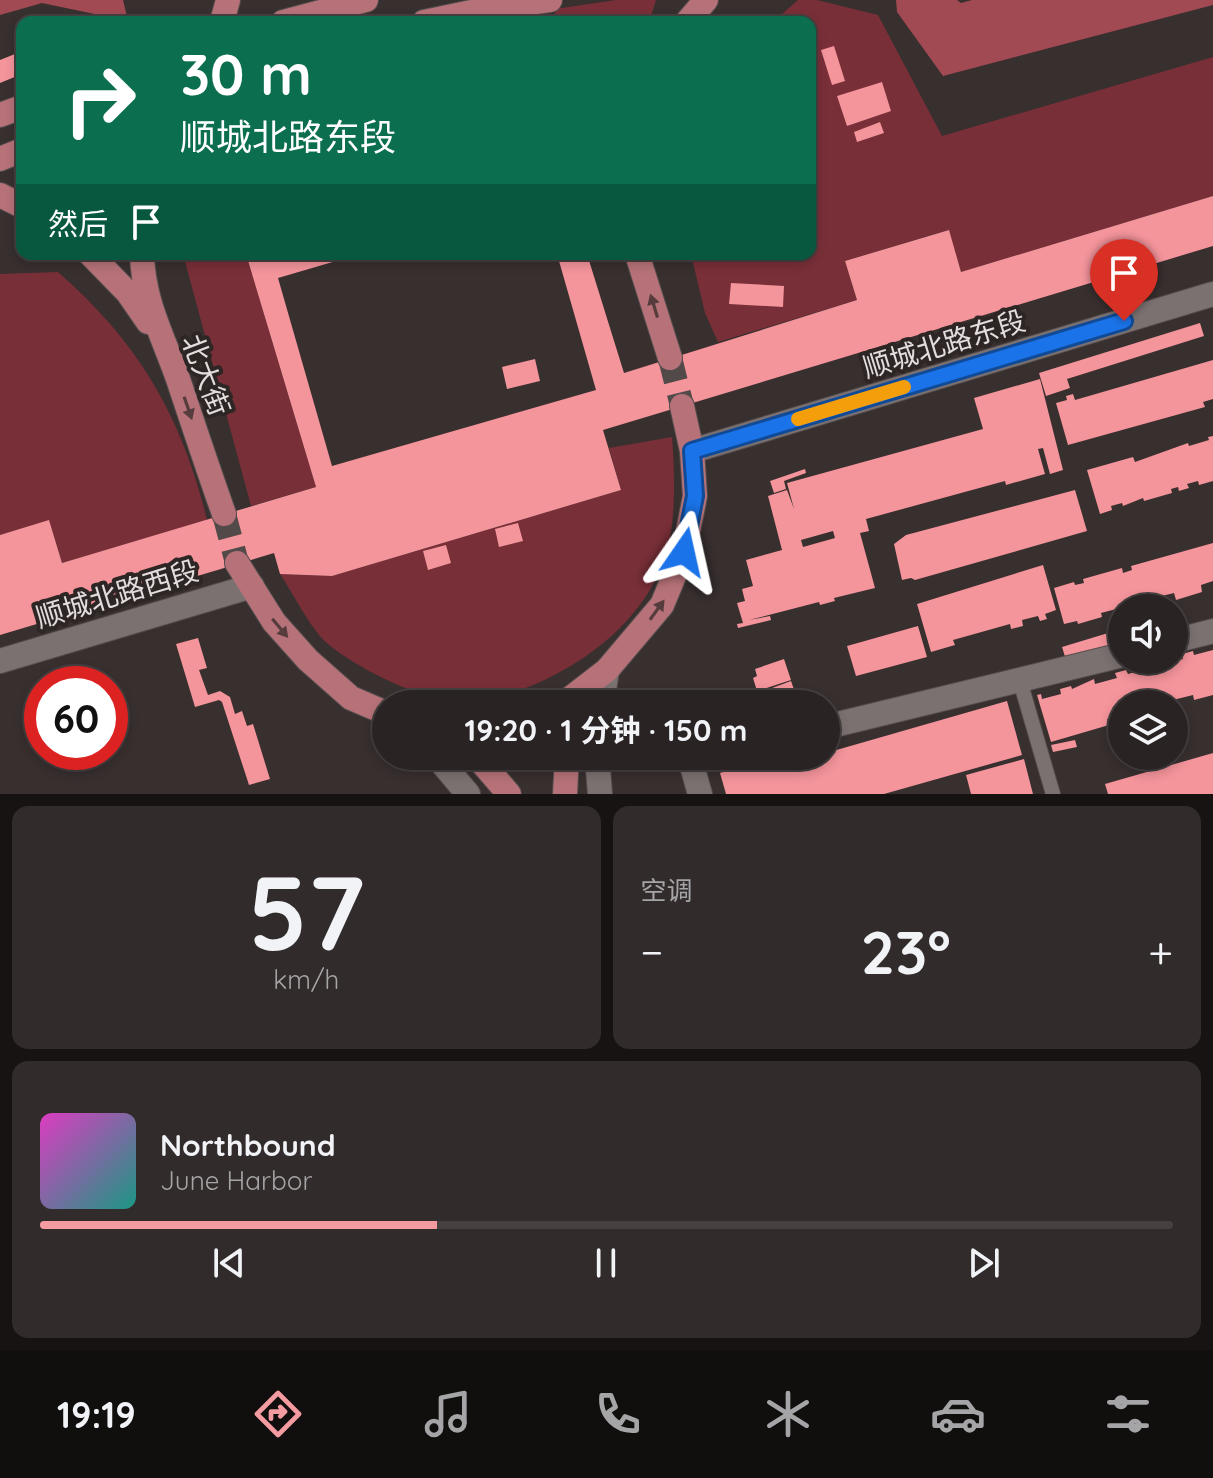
<!DOCTYPE html>
<html lang="zh">
<head>
<meta charset="utf-8">
<style>
	:root { --surface:#2a2323; --page:#322b2b; --text:#f1f3f6; --muted:#a5a4a6; --line:#464041; --accent:#f49aa1 }
	body { margin:0; font-family:Quicksand,"Noto Sans SC",sans-serif; background:var(--page); color:var(--text); height:100vh; display:flex; flex-direction:column; font-size:30px; white-space:nowrap }
	* { box-sizing:border-box; margin:0 }
	p { font-size:26px; color:var(--muted) }
	.icon { flex:none; width:44px; height:44px; fill:none; stroke:currentColor; stroke-width:2; stroke-linecap:round; stroke-linejoin:round }
	.map { position:relative; height:794px; overflow:hidden }
	.side { display:flex; flex-direction:column; gap:12px; padding:12px; background:#171313; flex:1 }
	.side>* { flex:none }
	.banner { position:absolute; left:16px; top:16px; width:800px; height:244px; border-radius:16px; box-shadow:0 4px 12px #0003,0 0 0 2px var(--line); background:#0b6e4f; color:#fff; overflow:hidden }
	.buttons { position:absolute; left:1108px; top:594px; display:grid; gap:16px }
	.buttons a { display:grid; place-items:center; width:80px; height:80px; border-radius:50%; background:var(--surface); box-shadow:0 4px 12px #0003,0 0 0 2px var(--line); font-size:40px }
	.speed { position:absolute; left:24px; top:666px; display:flex; gap:16px; font-size:40px; font-weight:700; text-align:center }
	.speed>* { display:grid; place-content:center; width:104px; height:104px; border-radius:50%; background:var(--surface); box-shadow:0 4px 12px #0003,0 0 0 2px var(--line); line-height:1 }
	.speed .limit { border:12px solid #d22; background:#fff; color:#111 }
	.pin { position:absolute; display:grid; place-items:center; width:68px; height:68px; color:#fff; margin:-82px -34px; border-radius:50% 50% 50% 0; rotate:-45deg; box-shadow:0 0 8px #0007 }
	.pin .icon { rotate:45deg }
	.me { position:absolute; width:88px; margin:-44px; rotate:11deg; stroke-linejoin:round; filter:drop-shadow(0 0 6px #0008) }
	.turn { display:flex; align-items:center; gap:28px; height:168px; padding:0 32px; font-size:36px }
	.turn .icon { width:104px; height:104px; stroke-width:2.5 }
	.turn b { display:block; font-size:56px; line-height:68px }
	.then { display:flex; align-items:center; height:76px; padding:0 32px; background:#0003; gap:16px; font-size:30px }
	.big { font-size:60px; font-weight:700; line-height:1.1 }
	.side .card { flex:1; display:flex; flex-direction:column; justify-content:center; gap:12px; min-width:0; padding:0 28px; border-radius:16px; background:var(--page) }
	.side .dial { align-items:center; gap:0 }
	.dial b { font-size:104px; line-height:1 }
	.song { display:flex; align-items:center; gap:24px }
	.cover { width:96px; height:96px; border-radius:12px; background:linear-gradient(135deg,hsl(310 70% 55%),hsl(170 70% 35%)) }
	.played { height:8px; border-radius:4px; background:linear-gradient(90deg,var(--accent) 35%,var(--line) 35%) }
	.keys { display:flex; justify-content:space-around; direction:ltr }
	.heat { display:flex; justify-content:space-between; align-items:center; font-size:44px; direction:ltr }
	.side .tiles { flex:1; display:grid; gap:12px; grid-template-columns:1fr 1fr }
	.card:last-child { grid-column:span 2 }
	.trip { position:absolute; left:372px; top:690px; width:468px; height:80px; border-radius:40px; background:var(--surface); box-shadow:0 4px 12px #0003,0 0 0 2px var(--line); font-weight:700; line-height:80px; text-align:center }
	.tabs { display:flex; height:128px; justify-content:space-around; align-items:center; background:#110e0e; color:var(--muted) }
	.tabs .icon { width:56px; height:56px }
	.tabs .current { color:var(--accent) }
	.tabs b { font-size:36px; color:var(--text) }
	.map>svg:first-child { display:block }
	.green { fill:#792f38 }
	.water { fill:#a24a54 }
	.building { fill:#f4949b; fill-rule:evenodd }
	.lines { fill:none; stroke-linecap:round; stroke-linejoin:round }
	.primary-tunnel { stroke:#524949; stroke-width:24; stroke-dasharray:24 12; stroke-linecap:butt }
	.lane-casing { stroke:#564e4e; stroke-width:16 }
	.street-casing { stroke:#564e4e; stroke-width:26 }
	.secondary-casing { stroke:#564e4e; stroke-width:26 }
	.primary-casing { stroke:#564e4e; stroke-width:26 }
	.lane { stroke:#7b7171; stroke-width:14 }
	.street { stroke:#7b7171; stroke-width:24 }
	.secondary { stroke:#7b7171; stroke-width:24 }
	.primary { stroke:#b67278; stroke-width:24 }
	.oneway { fill:#573c3e }
	.route-casing { stroke:#114b97; stroke-width:20 }
	.route { stroke:#1a73e8; stroke-width:14 }
	.slow { stroke:#f59e0b; stroke-width:14 }
	.labels { text-anchor:middle; stroke-width:8; stroke-linejoin:round; paint-order:stroke }
	.street-label { font-size:28px; fill:#e3dddd; stroke:#2e2525 }
</style>
</head>
<body>
<div class="map">
<svg width="1213" height="794" viewBox="0 0 1213 794">
	<rect width="100%" height="100%" fill="#382f2f"/>
	<path class="green" d="M616,0h40l-7,22h-93l-1,-13z
		M798,0h19l61,15 64,121 271,-79v139l-252,76 -13,-42 -103,31 12,39 -139,42 -13,-29 -14,-59h119v-232h-37z
		M183,254h63l70,233 -65,19z
		M58,272c80,70 124,144 149,248l-145,43 -13,-42 -49,14v-261z
		M672,437c3,39 5,95 -11,132 -27,60 -83,100 -143,122 -11,4 -23,11 -34,13 -42,7 -124,-33 -156,-60 -17,-14 -35,-51 -48,-70l52,2 289,-86 -12,-42z"/>
	<path class="water" d="M0,0h123l5,21 -86,-18 -42,12z
		M896,0h61l4,3 11,-3h241v5l-270,71 -46,-64z"/>
	<path class="building" d="M834,46l11,35 -13,4 -11,-35z
		M15,54l1,3 6,-2v19l-22,9v-23z
		M882,82l9,29 -44,15 -10,-30z
		M880,122l4,11 -27,9 -3,-10z
		M1213,196v50l-610,184 18,60 -289,86 -52,-2 -6,-21 -274,82v-100l49,-15 13,43 254,-76 -70,-233h114l-82,24 54,188 264,-76 -39,-136h30l37,119 233,-73 -12,-39 104,-31 12,42z
		M731,283l53,3 -1,21 -54,-3z
		M1200,323l4,13 -137,43 3,9 -24,8 -7,-23z
		M535,359l5,22 -33,8 -5,-22z
		M1213,360v39l-10,3 2,5 -137,38 -12,-42 11,-3 -1,-4 7,-2 2,6z
		M1040,379l23,91 -13,4 -7,-26 -5,1 7,25 -39,11 -1,-4 -139,38 3,12 -9,2 15,55 -41,10 1,3 -15,4 -1,-3 -70,18 21,-4 1,4 -33,8 -1,-4 6,-1 -6,-20 8,-2 -3,-12 11,-3 -7,-26 36,-10 -14,-54 19,-6 7,19 -7,-26 196,-54 -9,-31zM833,531l2,7 -32,9 -2,-7z
		M1213,436v45l-14,4 -1,-4 -11,3 2,4 -10,3 -1,-4 -7,2 1,4 -28,8 -1,-3 -20,8 -1,-3 -11,3 1,4 -12,4 -13,-44 46,-13 2,5 53,-19 1,3 20,-6 -1,-3z
		M805,469l1,4 -22,8 2,8 -12,4 -4,-12z
		M1075,490l12,41 -172,49 -4,-2 -9,2 -8,-36 12,-9z
		M518,523l5,18 -24,6 -4,-18z
		M1213,543v38l-12,4 1,7 -26,8 -2,-7 -24,6 1,5 -14,4 -13,-1 -23,6 1,4 -24,7 -1,-3 -13,3 -10,-36 20,-6 1,3 9,-2 -1,-4 39,-11 1,5 9,-3 -1,-4z
		M446,545l5,18 -23,7 -5,-19z
		M1043,565l13,45 -11,4 2,5 -7,2 -2,-5 -16,4 1,6 -12,3 -1,-5 -57,16 2,5 -24,7 -14,-48z
		M918,626l9,31 -71,19 -9,-30z
		M1118,630l4,14 -55,19 -5,-16z
		M198,638l9,30 -8,2 9,25 12,-4 10,6 5,17 7,-3 5,15 6,-2 17,55 -21,6 -27,-83 -3,-2 -24,7 -19,-63z
		M1213,650v45l-19,5 -1,-5 -20,5 1,4h-52v11l-15,4 2,6 -58,17 -14,-47 4,-1 1,5 19,-5 -1,-5 11,-3 1,3 22,-10 1,5 22,-6 -2,-5 11,-3 2,4 22,-6 -1,-5 11,-3 1,5 22,-6 -1,-5 11,-3 1,4z
		M784,659l7,21 -34,11 -4,-13 4,-2 -2,-7z
		M791,681l6,17 -28,6 -5,-13z
		M1007,701l15,54 -138,39h-158l-6,-21 57,-17h18l1,5 30,-5v-3z
		M1075,740l2,7 -24,5 -2,-7z
		M1213,753v41h-105l-3,-10z
		M1024,759l9,35h-62l-5,-19z"/>
	<g class="lines">
		<path class="primary-tunnel" d="M670,358l12,48
			M224,514l13,49"/>
		<defs>
			<path id="lane" d="M1020,681l33,113"/>
			<path id="street" d="M1174,641l39,-10
				M602,704l5,-34
				M826,727l296,-72
				M436,756l32,38
				M597,756l3,38
				M700,794l-10,-35 13,-3"/>
			<path id="secondary" d="M692,451l521,-157
				M0,661l252,-75"/>
			<path id="primary" d="M222,22l6,-22
				M283,22l83,-22
				M424,22l62,-13 64,-9
				M687,22l19,-22
				M0,115l22,-8
				M0,159l22,-9
				M0,195l22,11
				M90,254l38,39 20,29
				M142,254c1,47 21,82 36,125 15,45 30,90 46,135
				M637,254l33,104
				M237,563l37,59 34,38 43,38 35,15
				M563,704l44,-34 55,-65 22,-53 11,-56 -3,-45 -10,-45
				M476,756l33,38
				M565,794l2,-38"/>
		</defs>
		<use href="#lane" class="lane-casing"/>
		<use href="#street" class="street-casing"/>
		<use href="#secondary" class="secondary-casing"/>
		<use href="#primary" class="primary-casing"/>
		<use href="#lane" class="lane"/>
		<use href="#street" class="street"/>
		<use href="#secondary" class="secondary"/>
		<use href="#primary" class="primary"/>
	</g>
	<defs><path id="oneway-solid" d="M-6-.8H1V-3.2L6.5 0L1 3.2V.8H-6Z" transform="scale(2)"/></defs>
	<g class="oneway">
		<use href="#oneway-solid" transform="translate(654 306) rotate(-107)"/>
		<use href="#oneway-solid" transform="translate(188 408) rotate(71)"/>
		<use href="#oneway-solid" transform="translate(657 610) rotate(-54)"/>
		<use href="#oneway-solid" transform="translate(280 628) rotate(50)"/>
	</g>
	<g class="lines">
		<defs>
			<path id="route" d="M684,552l11,-56 -3,-45 432,-130"/>
		</defs>
		<use href="#route" class="route-casing"/>
		<use href="#route" class="route"/>
		<path class="slow" d="M798,419l106,-32"/>
	</g>
	<g class="labels">
		<g class="street-label">
			<text transform="translate(944 344) rotate(-17)" y="10">顺城北路东段</text>
			<text transform="translate(206 375) rotate(69)" y="10">北大街</text>
			<text transform="translate(117 594) rotate(-17)" y="10">顺城北路西段</text>
		</g>
	</g>
</svg>
<div class="buttons">
<a><svg class="icon" aria-label="sound" viewBox="0 0 24 24"><path d="M4 9h4l5-4v14l-5-4H4zM17 9q2 3 0 6"/></svg></a>
<a><svg class="icon" aria-label="layers" viewBox="0 0 24 24"><path d="M12 4l9 5-9 5-9-5zM3 14l9 5 9-5"/></svg></a>
</div>
<div class="speed"><div class="limit">60</div></div>
<div class="pin" style="left:1124px;top:321px;background:#d93025"><svg class="icon" aria-label="arrive" viewBox="0 0 24 24"><path d="M6 21V4h12l-3 4 3 4H6"/></svg></div>
<svg class="me" style="left:684px;top:552px" viewBox="-20 -20 40 40"><path d="M0-17L14 15 0 8-14 15z" fill="#1a73e8" stroke="#fff" stroke-width="4"/></svg>
<div class="trip">19:20 · 1 分钟 · 150 m</div>
<div class="banner">
<div class="turn"><svg class="icon" aria-label="right" viewBox="0 0 24 24"><path d="M7 20v-9h11M14 6l5 5-5 5"/></svg><div><b>30 m</b>顺城北路东段</div></div>
<div class="then">然后<svg class="icon" aria-label="arrive" viewBox="0 0 24 24"><path d="M6 21V4h12l-3 4 3 4H6"/></svg></div>
</div>
</div>
<section class="side">
<div class="tiles">
<div class="card dial"><b>57</b><p>km/h</p></div>
<div class="card"><p>空调</p>
<div class="heat"><a>−</a><b class="big">23°</b><a>+</a></div>
</div>
<div class="card">
<div class="song"><i class="cover"></i><div><b>Northbound</b><p>June Harbor</p></div></div>
<div class="played"></div>
<div class="keys"><svg class="icon" aria-label="previous" viewBox="0 0 24 24"><path d="M18 5L8 12l10 7zM5 5v14"/></svg><svg class="icon" aria-label="pause" viewBox="0 0 24 24"><path d="M8 5v14M16 5v14"/></svg><svg class="icon" aria-label="next" viewBox="0 0 24 24"><path d="M6 5l10 7-10 7zM19 5v14"/></svg></div>
</div>
</div>
</section>
<nav class="tabs">
<b>19:19</b>
<svg class="icon current" aria-label="directions" viewBox="0 0 24 24"><path d="M12 3l9 9-9 9-9-9zM9 14v-3h6M13 9l2 2-2 2"/></svg>
<svg class="icon" aria-label="music" viewBox="0 0 24 24"><path d="M9 18V5l10-2v13"/><circle cx="6" cy="18" r="3"/><circle cx="16" cy="16" r="3"/></svg>
<svg class="icon" aria-label="phone" viewBox="0 0 24 24"><path d="M5 4h4l2 5-3 2q2 4 5 5l2-3 5 2v4C11 20 4 13 5 4z"/></svg>
<svg class="icon" aria-label="climate" viewBox="0 0 24 24"><path d="M12 3v18M4 7l16 10M4 17L20 7"/></svg>
<svg class="icon" aria-label="car" viewBox="0 0 24 24"><path d="M5 17H2v-5l4-1 3-4h7l3 4 3 1v5h-3M9 17h6M6 11h13"/><circle cx="7" cy="17" r="2"/><circle cx="17" cy="17" r="2"/></svg>
<svg class="icon" aria-label="filters" viewBox="0 0 24 24"><path d="M4 7h16M4 17h16"/><circle cx="9" cy="7" r="2"/><circle cx="15" cy="17" r="2"/></svg>
</nav>
</body>
</html>
